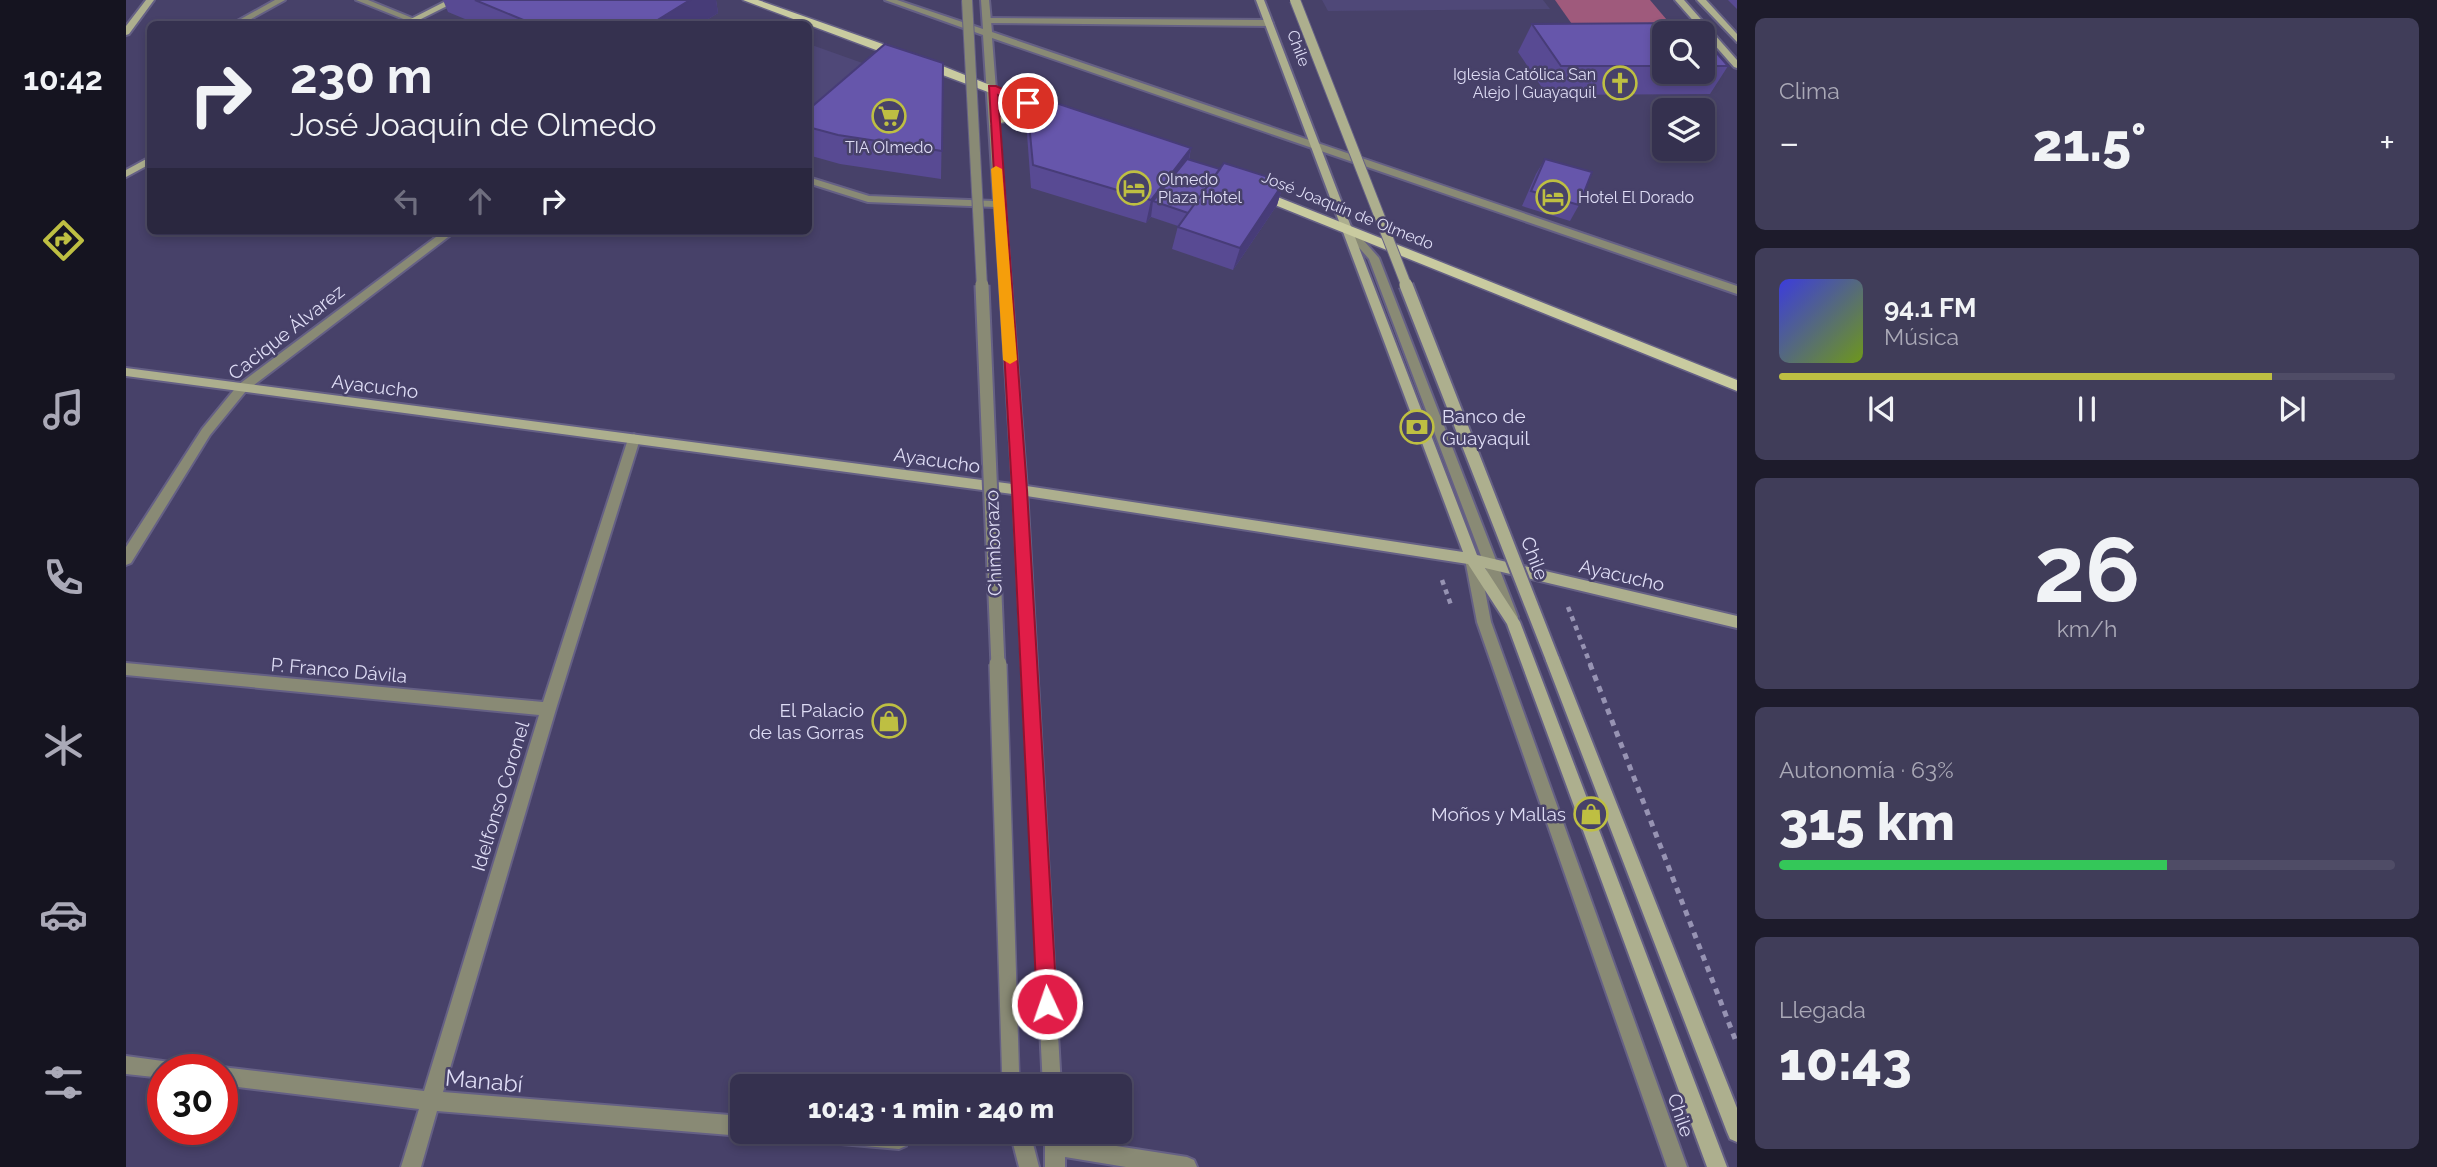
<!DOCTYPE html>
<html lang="es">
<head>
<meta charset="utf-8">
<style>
	:root { --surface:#35314f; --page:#403d59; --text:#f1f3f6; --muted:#aaa9b7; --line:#4f4c66; --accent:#bebf42 }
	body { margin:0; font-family:Raleway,sans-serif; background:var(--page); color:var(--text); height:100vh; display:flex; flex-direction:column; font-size:26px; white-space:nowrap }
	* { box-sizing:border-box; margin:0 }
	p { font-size:23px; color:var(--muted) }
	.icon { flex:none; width:38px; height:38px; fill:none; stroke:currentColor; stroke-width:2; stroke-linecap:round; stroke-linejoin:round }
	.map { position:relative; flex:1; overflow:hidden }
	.side { display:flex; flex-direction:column; gap:18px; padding:18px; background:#1d1b2b; width:700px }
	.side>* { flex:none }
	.guide { position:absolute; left:21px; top:21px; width:665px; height:214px; border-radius:10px; box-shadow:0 4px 10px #0003,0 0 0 2px var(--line); background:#35314f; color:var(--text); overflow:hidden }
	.buttons { position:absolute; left:1526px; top:21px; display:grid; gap:14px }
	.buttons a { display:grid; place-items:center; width:63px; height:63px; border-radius:10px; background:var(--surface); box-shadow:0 4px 10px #0003,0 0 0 2px var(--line); font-size:35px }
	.speed { position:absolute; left:21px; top:1054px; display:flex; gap:14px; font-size:35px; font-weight:700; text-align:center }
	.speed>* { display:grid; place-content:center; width:91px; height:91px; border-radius:50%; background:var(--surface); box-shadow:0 4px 10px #0003,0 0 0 2px var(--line); line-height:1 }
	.speed .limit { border:10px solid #d22; background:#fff; color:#111 }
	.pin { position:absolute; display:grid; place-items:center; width:60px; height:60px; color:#fff; margin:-30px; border:4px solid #fff; border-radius:50%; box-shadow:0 2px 7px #0007 }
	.me { position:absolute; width:77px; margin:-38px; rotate:357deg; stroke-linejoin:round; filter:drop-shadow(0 0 5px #0008) }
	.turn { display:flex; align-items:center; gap:24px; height:147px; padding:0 28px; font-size:32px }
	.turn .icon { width:91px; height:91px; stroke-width:2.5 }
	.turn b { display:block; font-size:49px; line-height:60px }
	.lanes { display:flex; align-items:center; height:66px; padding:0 28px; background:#0003; justify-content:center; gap:35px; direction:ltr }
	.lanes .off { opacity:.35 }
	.big { font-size:52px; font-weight:800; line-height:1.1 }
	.side .tile { flex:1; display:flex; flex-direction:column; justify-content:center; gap:10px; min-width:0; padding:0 24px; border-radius:10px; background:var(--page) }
	.side .dial { align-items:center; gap:0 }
	.dial b { font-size:91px; line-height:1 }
	.song { display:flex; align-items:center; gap:21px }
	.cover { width:84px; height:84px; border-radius:10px; background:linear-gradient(135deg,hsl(240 70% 55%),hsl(80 70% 35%)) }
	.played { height:7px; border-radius:4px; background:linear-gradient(90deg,var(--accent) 80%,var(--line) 80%) }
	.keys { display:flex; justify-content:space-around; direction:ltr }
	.heat { display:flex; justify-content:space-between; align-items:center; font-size:38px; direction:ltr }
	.charge { height:10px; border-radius:5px; background:linear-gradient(90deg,#34c759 63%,var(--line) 0) }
	.trip { position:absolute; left:604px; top:1074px; width:402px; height:70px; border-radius:10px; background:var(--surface); box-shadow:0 4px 10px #0003,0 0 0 2px var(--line); font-weight:800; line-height:70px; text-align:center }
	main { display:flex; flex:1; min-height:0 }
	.tabs { display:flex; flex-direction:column; width:126px; justify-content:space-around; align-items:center; background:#151420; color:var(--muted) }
	.tabs .icon { width:49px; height:49px }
	.tabs .current { color:var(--accent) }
	.tabs b { font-size:32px; color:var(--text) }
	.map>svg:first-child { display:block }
	.built { fill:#4f4878 }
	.green { fill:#9f5a7c }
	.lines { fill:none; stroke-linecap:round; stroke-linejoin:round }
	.lane-casing { stroke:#656085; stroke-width:4 }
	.street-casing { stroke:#656085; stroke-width:4 }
	.secondary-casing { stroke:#656085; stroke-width:4 }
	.primary-casing { stroke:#656085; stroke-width:3 }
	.path-far1 { stroke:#9793b3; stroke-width:4.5; stroke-dasharray:5 5; stroke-linecap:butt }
	.path { stroke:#9793b3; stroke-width:5; stroke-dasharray:6 6; stroke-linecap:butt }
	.lane { fill:#898a75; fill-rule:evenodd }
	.street { fill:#898a75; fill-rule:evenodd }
	.secondary { fill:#adaf8e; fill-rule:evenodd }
	.primary { fill:#c9cba0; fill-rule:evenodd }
	.street-bridge-far2-casing { stroke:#656085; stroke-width:12; stroke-linecap:butt }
	.street-bridge-far1-casing { stroke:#656085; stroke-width:17; stroke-linecap:butt }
	.street-bridge-casing { stroke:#656085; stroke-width:20; stroke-linecap:butt }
	.secondary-bridge-far1-casing { stroke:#656085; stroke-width:12; stroke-linecap:butt }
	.secondary-bridge-casing { stroke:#656085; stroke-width:17; stroke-linecap:butt }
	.street-bridge-far2 { stroke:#898a75; stroke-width:10 }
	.street-bridge-far1 { stroke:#898a75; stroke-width:13 }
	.street-bridge { stroke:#898a75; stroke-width:17 }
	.secondary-bridge-far1 { stroke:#adaf8e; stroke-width:10 }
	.secondary-bridge { stroke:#adaf8e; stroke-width:13 }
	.wall { fill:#584a93 }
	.shaded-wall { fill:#473c78 }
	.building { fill:#6656ab; stroke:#473c78; stroke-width:2 }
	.route { fill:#e11d48; stroke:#92132f; stroke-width:2 }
	.slow { fill:#f59e0b }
	.labels { text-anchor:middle; stroke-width:5; stroke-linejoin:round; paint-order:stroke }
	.far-street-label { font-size:16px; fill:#dedcf5; stroke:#474169 }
	.far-poi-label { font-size:16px; fill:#dedcf5; stroke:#474169; text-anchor:start }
	.street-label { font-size:19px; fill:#dedcf5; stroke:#474169 }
	.poi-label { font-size:19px; fill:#dedcf5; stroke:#474169; text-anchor:end }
	.near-street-label { font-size:23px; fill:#dedcf5; stroke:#474169 }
</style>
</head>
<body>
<main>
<nav class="tabs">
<b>10:42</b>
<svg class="icon current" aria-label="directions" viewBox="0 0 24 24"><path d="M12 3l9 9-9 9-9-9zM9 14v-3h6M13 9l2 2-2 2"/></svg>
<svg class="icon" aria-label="music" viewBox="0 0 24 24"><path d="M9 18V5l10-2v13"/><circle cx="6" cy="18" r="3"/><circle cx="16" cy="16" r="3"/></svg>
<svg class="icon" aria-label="phone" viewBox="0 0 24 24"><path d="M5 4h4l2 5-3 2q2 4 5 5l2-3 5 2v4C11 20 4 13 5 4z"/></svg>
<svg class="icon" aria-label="climate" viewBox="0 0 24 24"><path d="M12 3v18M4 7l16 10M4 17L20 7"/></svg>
<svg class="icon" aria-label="car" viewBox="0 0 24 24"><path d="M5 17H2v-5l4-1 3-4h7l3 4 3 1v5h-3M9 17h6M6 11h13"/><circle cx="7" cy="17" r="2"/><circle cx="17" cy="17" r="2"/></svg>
<svg class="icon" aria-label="filters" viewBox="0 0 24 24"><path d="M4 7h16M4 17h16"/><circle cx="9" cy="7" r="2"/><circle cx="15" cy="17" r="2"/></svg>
</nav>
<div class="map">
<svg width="1611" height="1167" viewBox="0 0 1611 1167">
	<rect width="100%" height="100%" fill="#474169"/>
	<path class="built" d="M1196,0h221l7,9 -222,2z
		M683,44l73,26 -73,65z"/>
	<path class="green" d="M1429,0h95l28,33 -92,11z"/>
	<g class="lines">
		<defs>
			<path id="lane" d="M149,0h10l-43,24h-10z
				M861,18l282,2 4,3 -4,3 -285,-3v-4z
				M1220,224l4,1 29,33 139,359 -2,4 -5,2 -5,-2 -2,-4 -135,-358 -28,-32z"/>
			<path id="street" d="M230,0h12l59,24h-11z
				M759,0h12l86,29 -2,-29h8l3,32 745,254v8l-745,-256 35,452 34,597h-18l-30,-597 -18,-283 -127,-5 -60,-19v-6l61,19 125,5 -11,-166z
				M318,231h12l-210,160 -36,44 -79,128 -5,2v-18l76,-118 36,-44z
				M508,434l6,5 -84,270 -113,383 299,24v16l7,1 -7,3 -305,-25 -16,56h-20l18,-58 -197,-24v-16h-6l6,-2 202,24 115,-376 -413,-40v-12l417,39 85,-263z
				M1346,553l5,2 2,4 12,63 196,545h-20l-190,-545 -12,-63 2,-4z
				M0,1056l44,6 2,7h-9v9l-37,-4z
				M682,1132h98l3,7 -3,7 -7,3 -81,-7 -7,-3z
				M884,1132h20l9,35h-20z
				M919,1132h20v6l122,19 7,3 3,7h-71l-61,-10v10h-20z"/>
			<path id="secondary" d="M20,0h8l-25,34 -3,1v-9z
				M322,0h11l-48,24h-10z
				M1130,0h8l213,555 260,61v12l-252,-60 35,54 207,545h-20l-200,-543 -39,-60 -448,-69 -894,-119v-8l894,117 443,67z
				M1549,0h9l53,60v8l-3,-1z
				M1571,0h9l31,34v8z
				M24,157v7l-24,13v-7z
				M1426,652l5,2 2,4 178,450v34l-7,-3 -3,-7 -182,-474 2,-4z"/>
			<path id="primary" d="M617,0h15l167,59 137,55 -6,4 -11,-4 -55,11v-6l43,-10z
				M1129,188l482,192v11l-487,-196 -1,-3z"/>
		</defs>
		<use href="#lane" class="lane-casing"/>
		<use href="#street" class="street-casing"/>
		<use href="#secondary" class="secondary-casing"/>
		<use href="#primary" class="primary-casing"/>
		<path class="path-far1" d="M1316,580l9,25
			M1442,607l23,59"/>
		<path class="path" d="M1464,664l147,380"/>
		<use href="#lane" class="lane"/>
		<use href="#street" class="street"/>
		<use href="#secondary" class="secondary"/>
		<use href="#primary" class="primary"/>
		<defs>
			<path id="street-bridge-far2" d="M841,0l15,287"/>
			<path id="street-bridge-far1" d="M856,285l16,381"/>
			<path id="street-bridge" d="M872,664l13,423"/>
			<path id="secondary-bridge-far1" d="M1169,0l112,287"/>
			<path id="secondary-bridge" d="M1280,285l146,373"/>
		</defs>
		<use href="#street-bridge-far2" class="street-bridge-far2-casing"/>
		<use href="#street-bridge-far1" class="street-bridge-far1-casing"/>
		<use href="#street-bridge" class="street-bridge-casing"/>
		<use href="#secondary-bridge-far1" class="secondary-bridge-far1-casing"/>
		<use href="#secondary-bridge" class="secondary-bridge-casing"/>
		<use href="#street-bridge-far2" class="street-bridge-far2"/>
		<use href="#street-bridge-far1" class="street-bridge-far1"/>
		<use href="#street-bridge" class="street-bridge"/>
		<use href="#secondary-bridge-far1" class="secondary-bridge-far1"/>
		<use href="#secondary-bridge" class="secondary-bridge"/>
	</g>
	<path class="wall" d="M317,0h273l2,13 -18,11h-223l-29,-12z
		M1602,0h9v9z
		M1406,24l132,9v39h39v-35l25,29 -18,28 -163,1 -29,-43z
		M817,63l-2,116 -101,-15 -32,-9v-45z
		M902,112l163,36 -2,12 31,9 64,13 -7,23 -44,65 -61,-21 6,-23 -27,-9 -5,6 -115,-35 -4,-54z
		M1419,159l34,46 -9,16 -48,-15 14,-32z"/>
	<path class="shaded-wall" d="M564,0h26l2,13 -18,11h-49z
		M1065,148l-5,23 -33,30 -2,16 -5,6 5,-23z
		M1158,182l-7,23 -44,65 7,-22z"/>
	<path class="building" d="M349,0h215l-39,24h-118z
		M1565,23l8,10h-35v33h-103l-29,-42z
		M1577,37l25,29h-25z
		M759,44l58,19 -1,88 -104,-16 -30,-8v-17z
		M927,102l138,46 -40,52 -118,-35 -5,-53 10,-8z
		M1061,159l33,10 -32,44 -35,-12z
		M1419,159l47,13 -13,33 -48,-14z
		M1098,163l60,19 -44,66 -62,-21z"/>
	<path class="route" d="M863,86h7l37,17 -5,3 -30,-11 29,395 30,514 -3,7 -7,3 -7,-3 -3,-7 -25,-514z"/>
	<path class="slow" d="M870,166l6,3 15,191 -7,4 -7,-4 -12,-191z"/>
	<defs>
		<symbol id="church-ring" viewBox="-11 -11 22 22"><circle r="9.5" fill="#474169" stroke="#bebf42" stroke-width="1.5"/><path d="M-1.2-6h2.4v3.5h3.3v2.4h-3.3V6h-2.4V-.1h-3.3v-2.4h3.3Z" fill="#bebf42"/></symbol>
		<symbol id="supermarket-ring" viewBox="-11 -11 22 22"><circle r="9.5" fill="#474169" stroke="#bebf42" stroke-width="1.5"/><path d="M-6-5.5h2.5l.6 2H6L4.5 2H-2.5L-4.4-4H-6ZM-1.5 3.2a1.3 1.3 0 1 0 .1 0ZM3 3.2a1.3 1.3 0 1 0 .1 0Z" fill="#bebf42"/></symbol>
		<symbol id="hotel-ring" viewBox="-11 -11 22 22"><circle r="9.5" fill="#474169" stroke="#bebf42" stroke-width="1.5"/><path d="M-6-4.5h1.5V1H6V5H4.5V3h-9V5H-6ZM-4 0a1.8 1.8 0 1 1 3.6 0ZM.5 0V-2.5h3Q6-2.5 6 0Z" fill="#bebf42"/></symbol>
		<symbol id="bank-ring" viewBox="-11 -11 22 22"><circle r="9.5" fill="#474169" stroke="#bebf42" stroke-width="1.5"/><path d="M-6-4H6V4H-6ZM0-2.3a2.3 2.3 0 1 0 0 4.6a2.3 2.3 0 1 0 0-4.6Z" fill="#bebf42"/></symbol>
		<symbol id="shop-ring" viewBox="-11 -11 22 22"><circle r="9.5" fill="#474169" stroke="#bebf42" stroke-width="1.5"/><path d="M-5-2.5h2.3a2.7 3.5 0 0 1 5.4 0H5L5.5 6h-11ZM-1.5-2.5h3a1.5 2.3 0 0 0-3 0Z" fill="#bebf42"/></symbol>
	</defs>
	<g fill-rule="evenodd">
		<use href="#church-ring" x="1475" y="64" width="38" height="38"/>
		<use href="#supermarket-ring" x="744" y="97" width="38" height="38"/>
		<use href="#hotel-ring" x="989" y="169" width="38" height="38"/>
		<use href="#hotel-ring" x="1408" y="178" width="38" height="38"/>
		<use href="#bank-ring" x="1272" y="408" width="38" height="38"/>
		<use href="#shop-ring" x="744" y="702" width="38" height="38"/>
		<use href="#shop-ring" x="1446" y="795" width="38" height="38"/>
	</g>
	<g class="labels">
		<g class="far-street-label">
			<text transform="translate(1173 48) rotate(69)" y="6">Chile</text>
			<text transform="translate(1222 210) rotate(22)" y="6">José Joaquín de Olmedo</text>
		</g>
		<g class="far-poi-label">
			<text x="1470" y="80" text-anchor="end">Iglesia Católica San<tspan x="1470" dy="18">Alejo | Guayaquil</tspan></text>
			<text x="763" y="153" text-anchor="middle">TIA Olmedo</text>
			<text x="1032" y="185">Olmedo<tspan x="1032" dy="18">Plaza Hotel</tspan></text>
			<text x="1452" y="203">Hotel El Dorado</text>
		</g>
		<g class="street-label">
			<text transform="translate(160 332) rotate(-38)" y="7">Cacique Álvarez</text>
			<text transform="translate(249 386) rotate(7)" y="7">Ayacucho</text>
			<text transform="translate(811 460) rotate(8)" y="7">Ayacucho</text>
			<text transform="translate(867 543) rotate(-92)" y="7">Chimborazo</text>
			<text transform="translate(1409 558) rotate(69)" y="7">Chile</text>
			<text transform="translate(1496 575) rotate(13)" y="7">Ayacucho</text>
			<text transform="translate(213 670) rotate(5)" y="7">P. Franco Dávila</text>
			<text transform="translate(374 796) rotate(-73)" y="7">Idelfonso Coronel</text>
			<text transform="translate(1555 1115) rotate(71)" y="7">Chile</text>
		</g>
		<g class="poi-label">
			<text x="1316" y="423" text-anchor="start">Banco de<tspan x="1316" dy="22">Guayaquil</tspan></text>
			<text x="738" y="717">El Palacio<tspan x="738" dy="22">de las Gorras</tspan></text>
			<text x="1440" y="821">Moños y Mallas</text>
		</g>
		<g class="near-street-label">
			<text transform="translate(358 1081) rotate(5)" y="8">Manabí</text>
		</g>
	</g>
</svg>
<div class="buttons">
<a><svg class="icon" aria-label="search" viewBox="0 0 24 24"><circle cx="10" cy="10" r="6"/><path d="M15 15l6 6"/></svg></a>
<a><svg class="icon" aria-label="layers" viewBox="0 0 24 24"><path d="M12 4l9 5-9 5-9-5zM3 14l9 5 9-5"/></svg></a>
</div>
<div class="speed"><div class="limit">30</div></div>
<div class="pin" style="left:902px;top:103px;background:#d93025"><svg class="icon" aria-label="arrive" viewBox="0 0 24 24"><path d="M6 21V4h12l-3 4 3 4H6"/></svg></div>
<svg class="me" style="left:921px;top:1004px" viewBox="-20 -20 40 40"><circle r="17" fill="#e11d48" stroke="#fff" stroke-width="3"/><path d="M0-11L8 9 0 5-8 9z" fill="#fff"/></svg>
<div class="trip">10:43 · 1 min · 240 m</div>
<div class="guide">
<div class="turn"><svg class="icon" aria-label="right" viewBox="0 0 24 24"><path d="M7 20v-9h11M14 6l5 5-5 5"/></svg><div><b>230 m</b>José Joaquín de Olmedo</div></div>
<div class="lanes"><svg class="icon off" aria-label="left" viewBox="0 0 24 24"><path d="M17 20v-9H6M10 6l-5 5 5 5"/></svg><svg class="icon off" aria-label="ahead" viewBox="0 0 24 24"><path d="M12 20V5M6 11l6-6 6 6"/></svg><svg class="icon" aria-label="right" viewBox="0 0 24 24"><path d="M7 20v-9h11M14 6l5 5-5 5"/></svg></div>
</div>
</div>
<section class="side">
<div class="tile"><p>Clima</p>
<div class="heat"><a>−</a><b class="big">21.5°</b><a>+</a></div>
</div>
<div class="tile">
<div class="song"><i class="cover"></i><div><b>94.1 FM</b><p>Música</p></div></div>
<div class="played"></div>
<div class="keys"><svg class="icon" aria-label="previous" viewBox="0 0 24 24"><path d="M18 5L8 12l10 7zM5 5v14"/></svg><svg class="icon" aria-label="pause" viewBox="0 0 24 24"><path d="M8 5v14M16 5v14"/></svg><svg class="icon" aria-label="next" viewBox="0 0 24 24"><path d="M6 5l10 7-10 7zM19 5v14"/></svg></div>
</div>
<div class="tile dial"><b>26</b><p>km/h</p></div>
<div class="tile"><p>Autonomía · 63%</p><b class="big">315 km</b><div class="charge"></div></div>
<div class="tile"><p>Llegada</p><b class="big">10:43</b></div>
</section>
</main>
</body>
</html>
